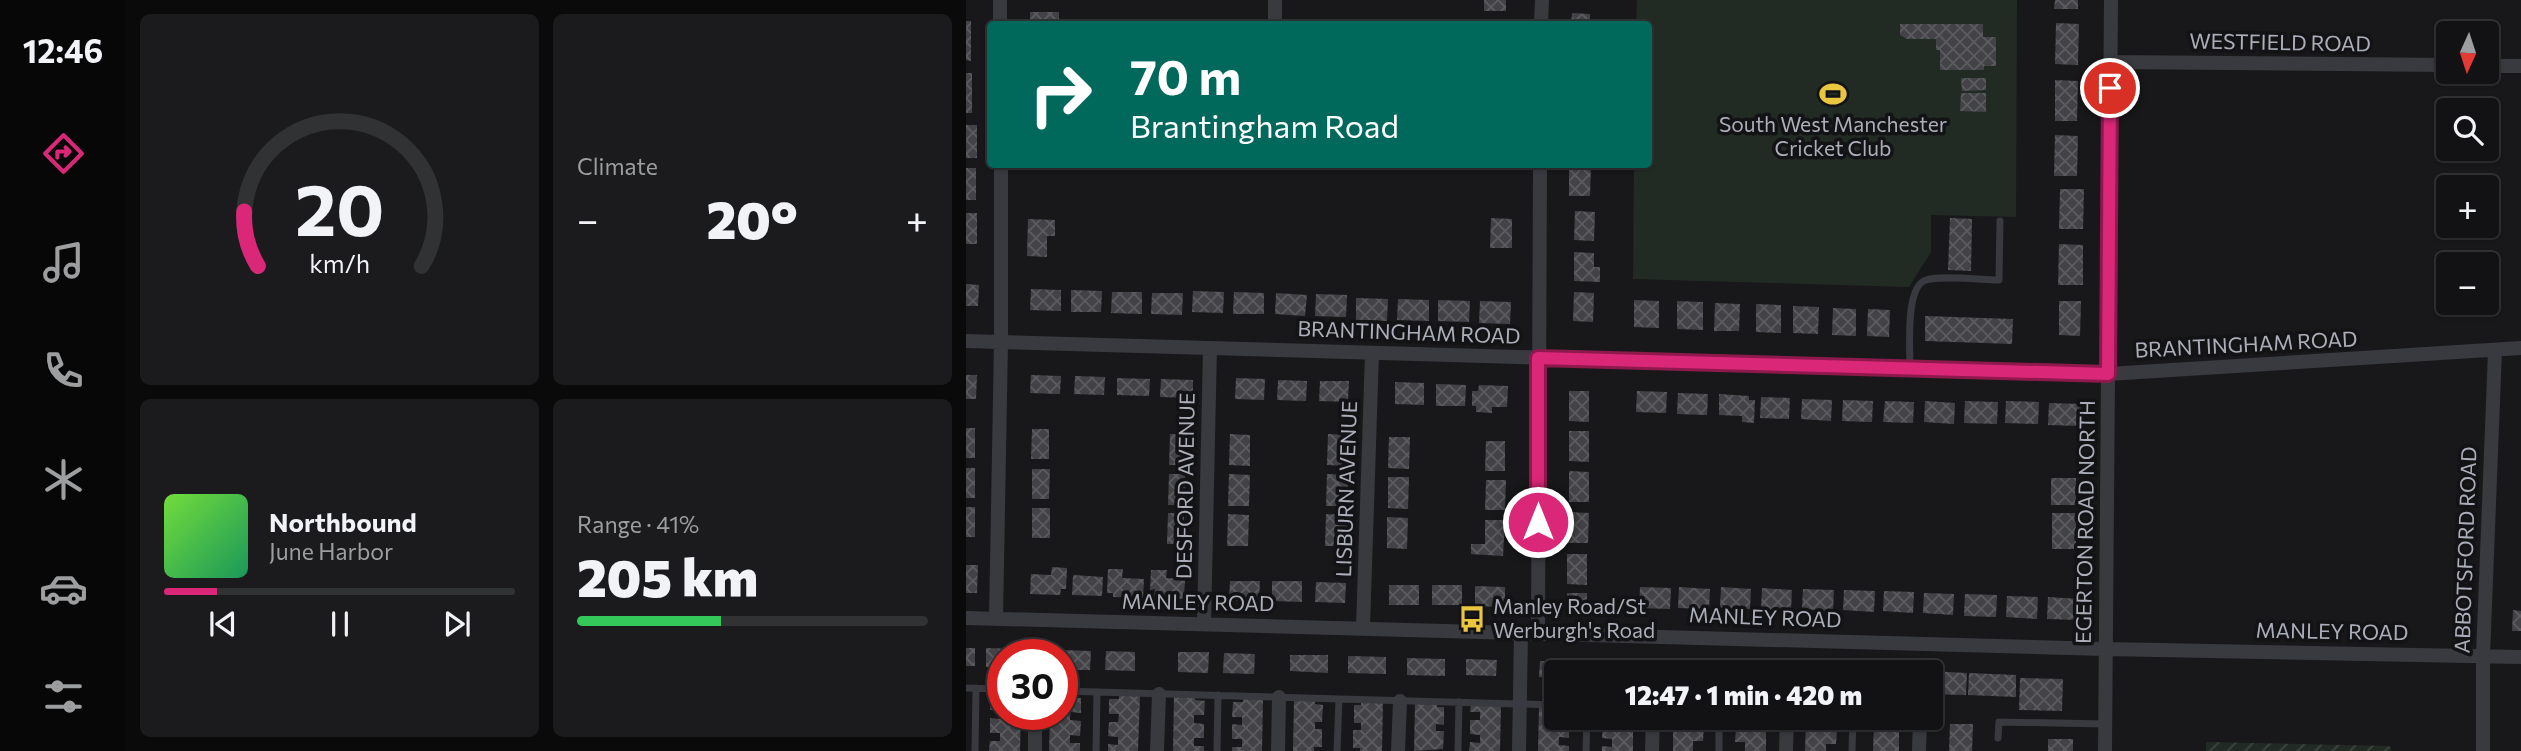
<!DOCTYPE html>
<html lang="en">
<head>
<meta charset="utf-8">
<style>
	:root { --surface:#121214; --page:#1b1b1d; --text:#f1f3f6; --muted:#9c9ea0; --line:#313234; --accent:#db2777 }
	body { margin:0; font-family:Commissioner,sans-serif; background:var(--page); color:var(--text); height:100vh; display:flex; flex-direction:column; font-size:26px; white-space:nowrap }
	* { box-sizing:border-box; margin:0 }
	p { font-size:23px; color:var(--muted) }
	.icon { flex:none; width:38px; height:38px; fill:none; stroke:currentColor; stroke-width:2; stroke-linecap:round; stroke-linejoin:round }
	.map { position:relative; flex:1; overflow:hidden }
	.panel { display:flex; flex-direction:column; gap:14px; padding:14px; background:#0a0a0b; width:840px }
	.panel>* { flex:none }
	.banner { position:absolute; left:21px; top:21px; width:665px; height:147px; border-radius:7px; box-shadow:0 2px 5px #0004,0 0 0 2px var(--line); background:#00695c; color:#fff; overflow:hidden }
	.needle { width:46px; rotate:183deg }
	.tools { position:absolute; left:1470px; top:21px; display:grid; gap:14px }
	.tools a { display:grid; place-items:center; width:63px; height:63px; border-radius:7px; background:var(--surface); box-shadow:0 2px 5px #0004,0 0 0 2px var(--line); font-size:35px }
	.speed { position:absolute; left:21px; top:639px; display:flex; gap:14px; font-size:35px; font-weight:700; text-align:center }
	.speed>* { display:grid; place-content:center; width:91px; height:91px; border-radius:50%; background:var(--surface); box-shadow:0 2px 5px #0004,0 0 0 2px var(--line); line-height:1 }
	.speed .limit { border:10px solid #d22; background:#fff; color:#111 }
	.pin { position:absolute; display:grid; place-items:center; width:60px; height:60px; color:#fff; margin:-30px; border:4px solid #fff; border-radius:50%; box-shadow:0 2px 7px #0007 }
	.me { position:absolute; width:77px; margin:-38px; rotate:0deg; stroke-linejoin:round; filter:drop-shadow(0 0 5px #0008) }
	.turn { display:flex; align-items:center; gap:24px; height:147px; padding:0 28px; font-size:32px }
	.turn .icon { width:91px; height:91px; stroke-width:2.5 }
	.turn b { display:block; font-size:49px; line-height:60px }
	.big { font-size:52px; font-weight:800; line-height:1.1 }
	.panel .widget { flex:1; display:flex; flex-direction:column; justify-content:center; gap:10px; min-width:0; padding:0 24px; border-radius:10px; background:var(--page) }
	.panel .dial { align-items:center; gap:0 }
	.dial svg { height:182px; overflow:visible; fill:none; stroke:var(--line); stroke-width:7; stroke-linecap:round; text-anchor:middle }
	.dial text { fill:var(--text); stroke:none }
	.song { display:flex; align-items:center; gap:21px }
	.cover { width:84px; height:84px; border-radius:10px; background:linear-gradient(135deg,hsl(100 70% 55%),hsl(150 70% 35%)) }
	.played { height:7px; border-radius:4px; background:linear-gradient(90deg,var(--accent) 15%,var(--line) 15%) }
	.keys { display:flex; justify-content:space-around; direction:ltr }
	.heat { display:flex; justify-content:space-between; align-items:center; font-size:38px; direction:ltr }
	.charge { height:10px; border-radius:5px; background:linear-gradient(90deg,#34c759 41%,var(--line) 0) }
	.panel .tiles { flex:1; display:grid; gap:14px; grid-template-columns:repeat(2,1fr) }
	.trip { position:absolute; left:578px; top:660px; width:399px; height:70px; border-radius:7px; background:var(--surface); box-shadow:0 2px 5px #0004,0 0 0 2px var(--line); font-weight:800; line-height:70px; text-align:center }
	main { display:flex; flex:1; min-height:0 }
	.dock { display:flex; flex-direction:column; width:126px; justify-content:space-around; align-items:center; background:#070708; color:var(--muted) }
	.dock .icon { width:49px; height:49px }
	.dock .current { color:var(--accent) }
	.dock b { font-size:32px; color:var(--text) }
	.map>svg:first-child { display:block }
	.grass { fill:#222a24 }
	.garden { fill:url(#garden-furrows) }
	.building { fill:url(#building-cross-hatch) }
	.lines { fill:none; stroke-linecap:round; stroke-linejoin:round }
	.service { stroke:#393a3f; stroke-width:7 }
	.minor { stroke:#393a3f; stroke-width:14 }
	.route-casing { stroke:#8e194d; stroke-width:18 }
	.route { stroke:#db2777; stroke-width:12 }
	.labels { text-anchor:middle; stroke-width:7; stroke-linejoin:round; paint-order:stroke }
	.street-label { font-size:21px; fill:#abaeb9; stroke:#131315 }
	.poi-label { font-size:21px; fill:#abaeb9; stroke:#131315 }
</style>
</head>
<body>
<main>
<nav class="dock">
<b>12:46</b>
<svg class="icon current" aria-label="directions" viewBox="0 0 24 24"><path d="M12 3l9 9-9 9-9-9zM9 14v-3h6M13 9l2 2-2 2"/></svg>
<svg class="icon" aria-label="music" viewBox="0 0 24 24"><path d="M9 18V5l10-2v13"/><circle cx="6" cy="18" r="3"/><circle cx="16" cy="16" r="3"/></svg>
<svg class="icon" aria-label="phone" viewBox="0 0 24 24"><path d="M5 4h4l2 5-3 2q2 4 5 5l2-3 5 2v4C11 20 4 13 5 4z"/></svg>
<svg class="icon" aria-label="climate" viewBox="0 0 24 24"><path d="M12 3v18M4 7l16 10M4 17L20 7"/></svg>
<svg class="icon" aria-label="car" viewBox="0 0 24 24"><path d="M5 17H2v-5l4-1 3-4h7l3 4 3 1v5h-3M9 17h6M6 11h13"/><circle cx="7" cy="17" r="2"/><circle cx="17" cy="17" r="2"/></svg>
<svg class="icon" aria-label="filters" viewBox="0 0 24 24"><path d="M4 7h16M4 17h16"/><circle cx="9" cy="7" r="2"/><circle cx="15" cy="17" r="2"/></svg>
</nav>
<section class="panel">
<div class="tiles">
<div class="widget dial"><svg viewBox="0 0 100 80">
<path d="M14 69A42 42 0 1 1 86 69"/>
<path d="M14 69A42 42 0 0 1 8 45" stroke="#db2777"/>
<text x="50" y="56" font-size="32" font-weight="700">20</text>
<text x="50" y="72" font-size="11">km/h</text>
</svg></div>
<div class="widget"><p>Climate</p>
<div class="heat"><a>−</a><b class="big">20°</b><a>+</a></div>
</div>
<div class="widget">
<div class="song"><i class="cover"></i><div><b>Northbound</b><p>June Harbor</p></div></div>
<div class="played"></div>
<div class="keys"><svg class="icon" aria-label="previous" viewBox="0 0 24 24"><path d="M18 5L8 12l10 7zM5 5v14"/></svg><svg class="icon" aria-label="pause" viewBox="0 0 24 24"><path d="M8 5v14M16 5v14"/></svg><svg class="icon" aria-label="next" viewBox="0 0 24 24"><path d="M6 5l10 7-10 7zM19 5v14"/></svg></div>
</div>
<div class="widget"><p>Range · 41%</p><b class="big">205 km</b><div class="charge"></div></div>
</div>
</section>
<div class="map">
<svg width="1555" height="751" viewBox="0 0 1555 751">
	<defs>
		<pattern id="garden-furrows" width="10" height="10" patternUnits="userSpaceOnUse" patternTransform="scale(1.75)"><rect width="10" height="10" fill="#222a24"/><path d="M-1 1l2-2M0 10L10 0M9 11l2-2" fill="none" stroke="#3f4642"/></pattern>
		<pattern id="building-cross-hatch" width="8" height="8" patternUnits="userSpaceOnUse" patternTransform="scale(1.75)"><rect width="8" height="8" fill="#434347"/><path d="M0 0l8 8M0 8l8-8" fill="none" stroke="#5b5c5f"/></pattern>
	</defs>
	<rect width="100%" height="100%" fill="#18181a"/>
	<path class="grass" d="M671,0h380l-1,217 -85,-2v37l-22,35 -276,-8 1,-114 14,-1v-140h-12z"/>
	<path class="garden" d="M1240,742l181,4 4,1v4h-185z"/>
	<path class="building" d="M518,0h22v11h-22z
		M1089,0h23v9h-24z
		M64,12h29v12h-29z
		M606,13l18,1v10h-19z
		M0,21h5v40l-5,-1z
		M1090,23l23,1 -1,41 -23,-1z
		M934,24h83v13h13v29h-12v4h-44v-20h-4v-11h-29l-7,-4z
		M0,73h6v40h-6z
		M995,78h25v12l-24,1z
		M1089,80l23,1 -1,40h-22z
		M995,93h25v19l-26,-1z
		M0,125h11v33h-11z
		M1089,135l23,1 -1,40h-23z
		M603,164h22l-1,32h-21z
		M0,168h10v32h-10z
		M1094,189h24l-1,40h-24z
		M609,211l20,1 -1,29 -20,-1z
		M0,213h11v31h-11z
		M525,218l21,1v29h-22z
		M984,218l22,1 -1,52 -23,-1z
		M62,219l27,1v16h-8v21l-20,-1z
		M1093,244l24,1v40h-25z
		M608,252l20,1v14h6v15l-26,-1z
		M0,284l13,1 -1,21h-12z
		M65,289l30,1v21l-31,-1z
		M105,290l31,1 -1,21h-30z
		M227,291l31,1 -1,21 -31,-1z
		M146,292h30v22l-31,-1z
		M268,292l30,1v21h-31z
		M608,292l20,1 -1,29 -20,-1z
		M186,293h31l-1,22 -31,-1z
		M310,293l31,2 -2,21 -30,-2z
		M350,294l31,1 -1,22 -31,-1z
		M390,298l32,1 -1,22 -31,-1z
		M432,299l31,1v21l-32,-1z
		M472,300l32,1 -1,21 -31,-1z
		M668,300l25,1v27l-25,-1z
		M514,301l31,1 -1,22 -31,-1z
		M711,301l26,1v28l-26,-1z
		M1093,301h22l-1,35 -21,-1z
		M749,303l25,1 -1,27h-25z
		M790,304l25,1v28l-25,-1z
		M827,306l26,1 -1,27 -25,-1z
		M867,308l23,1v27l-24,-1z
		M902,309l22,1 -1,27 -22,-1z
		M959,316l88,3 -1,25 -87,-3z
		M0,375h11l-1,24h-10z
		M65,375l30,1 -1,18 -30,-1z
		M109,376l30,1 -1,18 -30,-1z
		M151,378l33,1 -1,17 -32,-1z
		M270,378l29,1 -1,21 -29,-1z
		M195,379l32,1v18l-33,-1z
		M312,380l29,1 -1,20 -29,-1z
		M354,381h29l-1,21 -29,-1z
		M429,382l29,1v22l-29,-1z
		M470,384l30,1 -1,21h-29z
		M513,385l29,1 -1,21h-15v6l-16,-1v-6h-4v-15h6z
		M603,391h20v31l-20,-1z
		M671,391l30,1 -1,21 -30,-1z
		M712,393l30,1 -1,21 -30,-1z
		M753,394l30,2v4h6l-1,23 -12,-1v-6l-23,-1z
		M795,397l29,1 -1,21 -29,-1z
		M836,399l30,1 -1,21 -30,-2z
		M877,400l30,1 -1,21 -30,-1z
		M919,401l29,1 -1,21 -30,-1z
		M959,401l30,2 -1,21 -30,-2z
		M999,401l33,1 -1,22 -33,-1z
		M1040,401l33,1 -1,22 -33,-1z
		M1083,403l32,1 -1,22 -32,-1z
		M0,428h9v30h-9z
		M66,429h17v30h-18z
		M603,431h20v31l-20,-1z
		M204,434h16v31h-17z
		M264,434l20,1v31l-21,-1z
		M362,434l21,1 -1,31 -21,-1z
		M423,437h21l-1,32 -21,-1z
		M520,441h19v30h-20z
		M0,468h9v30h-9z
		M66,469h18l-1,30h-17z
		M603,471l20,1v30h-20z
		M203,474h16v31h-17z
		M263,474l21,1 -1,31h-21z
		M361,474l21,1 -1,31h-21z
		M422,477h21l-1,32 -20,-1z
		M1085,478h25v27h-25z
		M520,480h20l-1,30h-20z
		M0,507h9v30h-9z
		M66,508h18v30h-18z
		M603,512l20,1 -1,30h-20z
		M202,513h16v31h-17z
		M1086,513h24v36h-24z
		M262,514l21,1 -1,31h-21z
		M360,514l21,1 -1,31h-21z
		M421,517l21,1 -1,31 -20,-1z
		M519,520h20l-2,36 -32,-2v-10h14z
		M601,554h20v31l-20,-1z
		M0,565h12l-1,28h-11z
		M86,567l15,1 -1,21h-5l-1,6 -30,-1 1,-20 20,1z
		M142,569h15l-1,9 22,1 -1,19 -30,-1v-4h-6z
		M185,570h16l-1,8 19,1 -1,20 -30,-1 1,-9 -5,1z
		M107,575l30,2 -1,19 -30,-1z
		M264,581h30l-1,20h-30z
		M306,581h30v21l-30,-1z
		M350,582l30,1 -1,20 -30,-1z
		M423,585h30v20h-30z
		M466,585h30v20h-30z
		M509,586l30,1v20l-30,-1z
		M674,587l31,1 -1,21 -31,-1z
		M713,587l31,2 -1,20 -31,-1z
		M755,587l30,2 -1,20 -30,-1z
		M796,588l30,2 -1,20 -30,-1z
		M837,589l31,1 -1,21 -31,-2z
		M878,590l31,1 -1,21 -31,-2z
		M918,591l30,1 -1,21 -30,-2z
		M601,593h20v17h-20z
		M958,593l30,1 -1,21 -30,-2z
		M999,594l32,1 -1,22 -32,-1z
		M1041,596l31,1 -1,22 -31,-2z
		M1082,597l31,2 -1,21 -31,-1z
		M1547,610l8,1v20h-9z
		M0,648h9v18h-9z
		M20,648l33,1v5h-16v13h-17z
		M95,650l30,1 -1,19h-28z
		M140,651l29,1v19l-30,-1z
		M212,652h31l-1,21 -30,-1z
		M258,653l31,1 -1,20 -31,-1z
		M324,655h38v18l-38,-2z
		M382,656l38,1v17l-38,-1z
		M441,658l38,1v17l-38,-1z
		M500,659l31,1 -1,16 -30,-1z
		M574,661l30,1v10h-14v6l-17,-1z
		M614,661l31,1 -1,10h-30z
		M654,663l30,1v8h-30z
		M694,663l31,1 -1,8h-30z
		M734,664l31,1 -1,7h-30z
		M796,666l30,1v5h-30z
		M837,667l30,1v4h-31z
		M964,671l37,2 -1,22 -36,-1z
		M1003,673l47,2v22l-48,-2z
		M1054,678l43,1 -1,32 -43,-1z
		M96,694h9v4h10v15l-10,-1 -1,5v3l11,1 -1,15 -10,-1v8h10v8h-31l1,-37h12z
		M25,695l12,1v18h18l-1,37h-31l1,-10h10v-8h-10v-15l10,1v-9h-10z
		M153,695l21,1 -2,55h-30v-7l10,1v-8l-10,-1 1,-14h9l1,-8h-10v-15h10z
		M208,696l21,1v3l10,1 -1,14h-10v8l10,1v14h-10v8h10v5h-31z
		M277,698l20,1 -1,52h-30v-4h10v-8h-10v-15l10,1v-8h-10l1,-15h10z
		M328,700l21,1v3l8,1 -1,17h-7v7h7v18h-8v4h-21z
		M395,702h22l-1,49h-22v-3h-7v-18h8v-7h-7v-18h7z
		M449,702l22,1v4h7v18l-8,-1v7h8l-1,18 -29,2z
		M505,705h30l-1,46h-31l1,-9 10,1v-8l-10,-1v-14h10v-8h-10z
		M573,707h17v11h3v5h10v15l-10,-1v8l10,1v5h-31z
		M647,718h20v33h-31v-5l10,1v-8l-10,-1 1,-14h10z
		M707,718h21v8h10l-1,15h-10v10h-20z
		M780,718h20v33h-21v-9h-10l1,-15h10z
		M840,718h31v4h-10v7l10,1 -1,14h-10v7h-21z
		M908,724l25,1v26h-26z
		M984,724h23l-1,27h-23z
		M1082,739h25v12h-25z"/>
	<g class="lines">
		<path class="service" d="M944,368c0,-19 -5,-82 16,-88 16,-5 55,0 73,0l1,-59
			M0,688l37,1
			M96,691l494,14
			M1032,738l1,-16 106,2
			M9,751l1,-63
			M130,751l1,-59
			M251,751l1,-56
			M371,751l2,-52
			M492,751l1,-49
			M620,751l1,-33
			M753,751v-33
			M886,751l1,-33"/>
		<path class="minor" d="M34,0v24
			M309,24v-24
			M575,24l1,-24
			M1145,62l337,3
			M1521,66h34
			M0,341l1142,33 413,-26
			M0,618l1139,31 416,8
			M30,619l5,-277v-178
			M238,624l6,-276
			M397,627l9,-274
			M572,632l2,-468
			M69,751v-37
			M191,751l2,-57
			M312,751l1,-54
			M432,751l2,-50
			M553,751l2,-119
			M686,751l1,-33
			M820,751l1,-33
			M953,751l1,-33
			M1139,751l6,-751
			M1517,751v-95l12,-305"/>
	</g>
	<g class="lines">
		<defs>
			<path id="route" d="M572,522v-164l570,16 2,-286"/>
		</defs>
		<use href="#route" class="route-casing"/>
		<use href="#route" class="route"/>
	</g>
	<defs>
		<symbol id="stadium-bare" viewBox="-9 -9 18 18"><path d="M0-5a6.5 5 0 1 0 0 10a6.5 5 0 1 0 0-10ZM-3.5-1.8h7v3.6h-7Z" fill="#eac540" stroke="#131315" stroke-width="2.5" paint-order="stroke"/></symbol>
		<symbol id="bus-bare" viewBox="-9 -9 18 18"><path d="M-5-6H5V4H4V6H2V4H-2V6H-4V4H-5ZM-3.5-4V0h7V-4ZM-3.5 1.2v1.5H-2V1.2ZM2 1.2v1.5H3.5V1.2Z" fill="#eac540" stroke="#131315" stroke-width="2.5" paint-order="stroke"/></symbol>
	</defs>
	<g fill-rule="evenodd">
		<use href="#stadium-bare" x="848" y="75" width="38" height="38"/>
		<use href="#bus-bare" x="487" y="600" width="38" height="38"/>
	</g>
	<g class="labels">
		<g class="street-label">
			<text transform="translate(1314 43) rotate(1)" y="7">WESTFIELD ROAD</text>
			<text transform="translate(443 333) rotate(2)" y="7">BRANTINGHAM ROAD</text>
			<text transform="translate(1280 345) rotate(-3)" y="7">BRANTINGHAM ROAD</text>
			<text transform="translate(220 486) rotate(-89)" y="7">DESFORD AVENUE</text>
			<text transform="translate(381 489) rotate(-88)" y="7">LISBURN AVENUE</text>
			<text transform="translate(1120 522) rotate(-89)" y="7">EGERTON ROAD NORTH</text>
			<text transform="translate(1500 550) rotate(-88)" y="7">ABBOTSFORD ROAD</text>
			<text transform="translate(232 603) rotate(1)" y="7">MANLEY ROAD</text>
			<text transform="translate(799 618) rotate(2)" y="7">MANLEY ROAD</text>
			<text transform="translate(1366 632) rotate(1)" y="7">MANLEY ROAD</text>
		</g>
		<g class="poi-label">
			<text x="867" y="132">South West Manchester<tspan x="867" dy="24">Cricket Club</tspan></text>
			<text x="527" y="614" text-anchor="start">Manley Road/St<tspan x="527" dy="24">Werburgh's Road</tspan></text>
		</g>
	</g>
</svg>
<div class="tools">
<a><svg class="needle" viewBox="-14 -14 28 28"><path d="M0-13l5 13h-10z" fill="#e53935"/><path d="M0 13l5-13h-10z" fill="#9c9ea0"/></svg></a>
<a><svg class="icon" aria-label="search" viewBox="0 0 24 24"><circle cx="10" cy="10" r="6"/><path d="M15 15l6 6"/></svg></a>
<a>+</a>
<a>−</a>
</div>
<div class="speed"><div class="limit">30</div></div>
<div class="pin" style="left:1144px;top:88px;background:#d93025"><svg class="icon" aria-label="arrive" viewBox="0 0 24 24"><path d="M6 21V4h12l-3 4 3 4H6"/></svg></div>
<svg class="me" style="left:572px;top:522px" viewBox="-20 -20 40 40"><circle r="17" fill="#db2777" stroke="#fff" stroke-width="3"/><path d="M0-11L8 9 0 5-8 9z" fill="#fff"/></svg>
<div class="trip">12:47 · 1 min · 420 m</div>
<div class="banner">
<div class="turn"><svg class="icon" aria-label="right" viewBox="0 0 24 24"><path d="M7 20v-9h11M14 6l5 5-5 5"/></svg><div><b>70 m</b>Brantingham Road</div></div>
</div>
</div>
</main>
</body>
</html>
